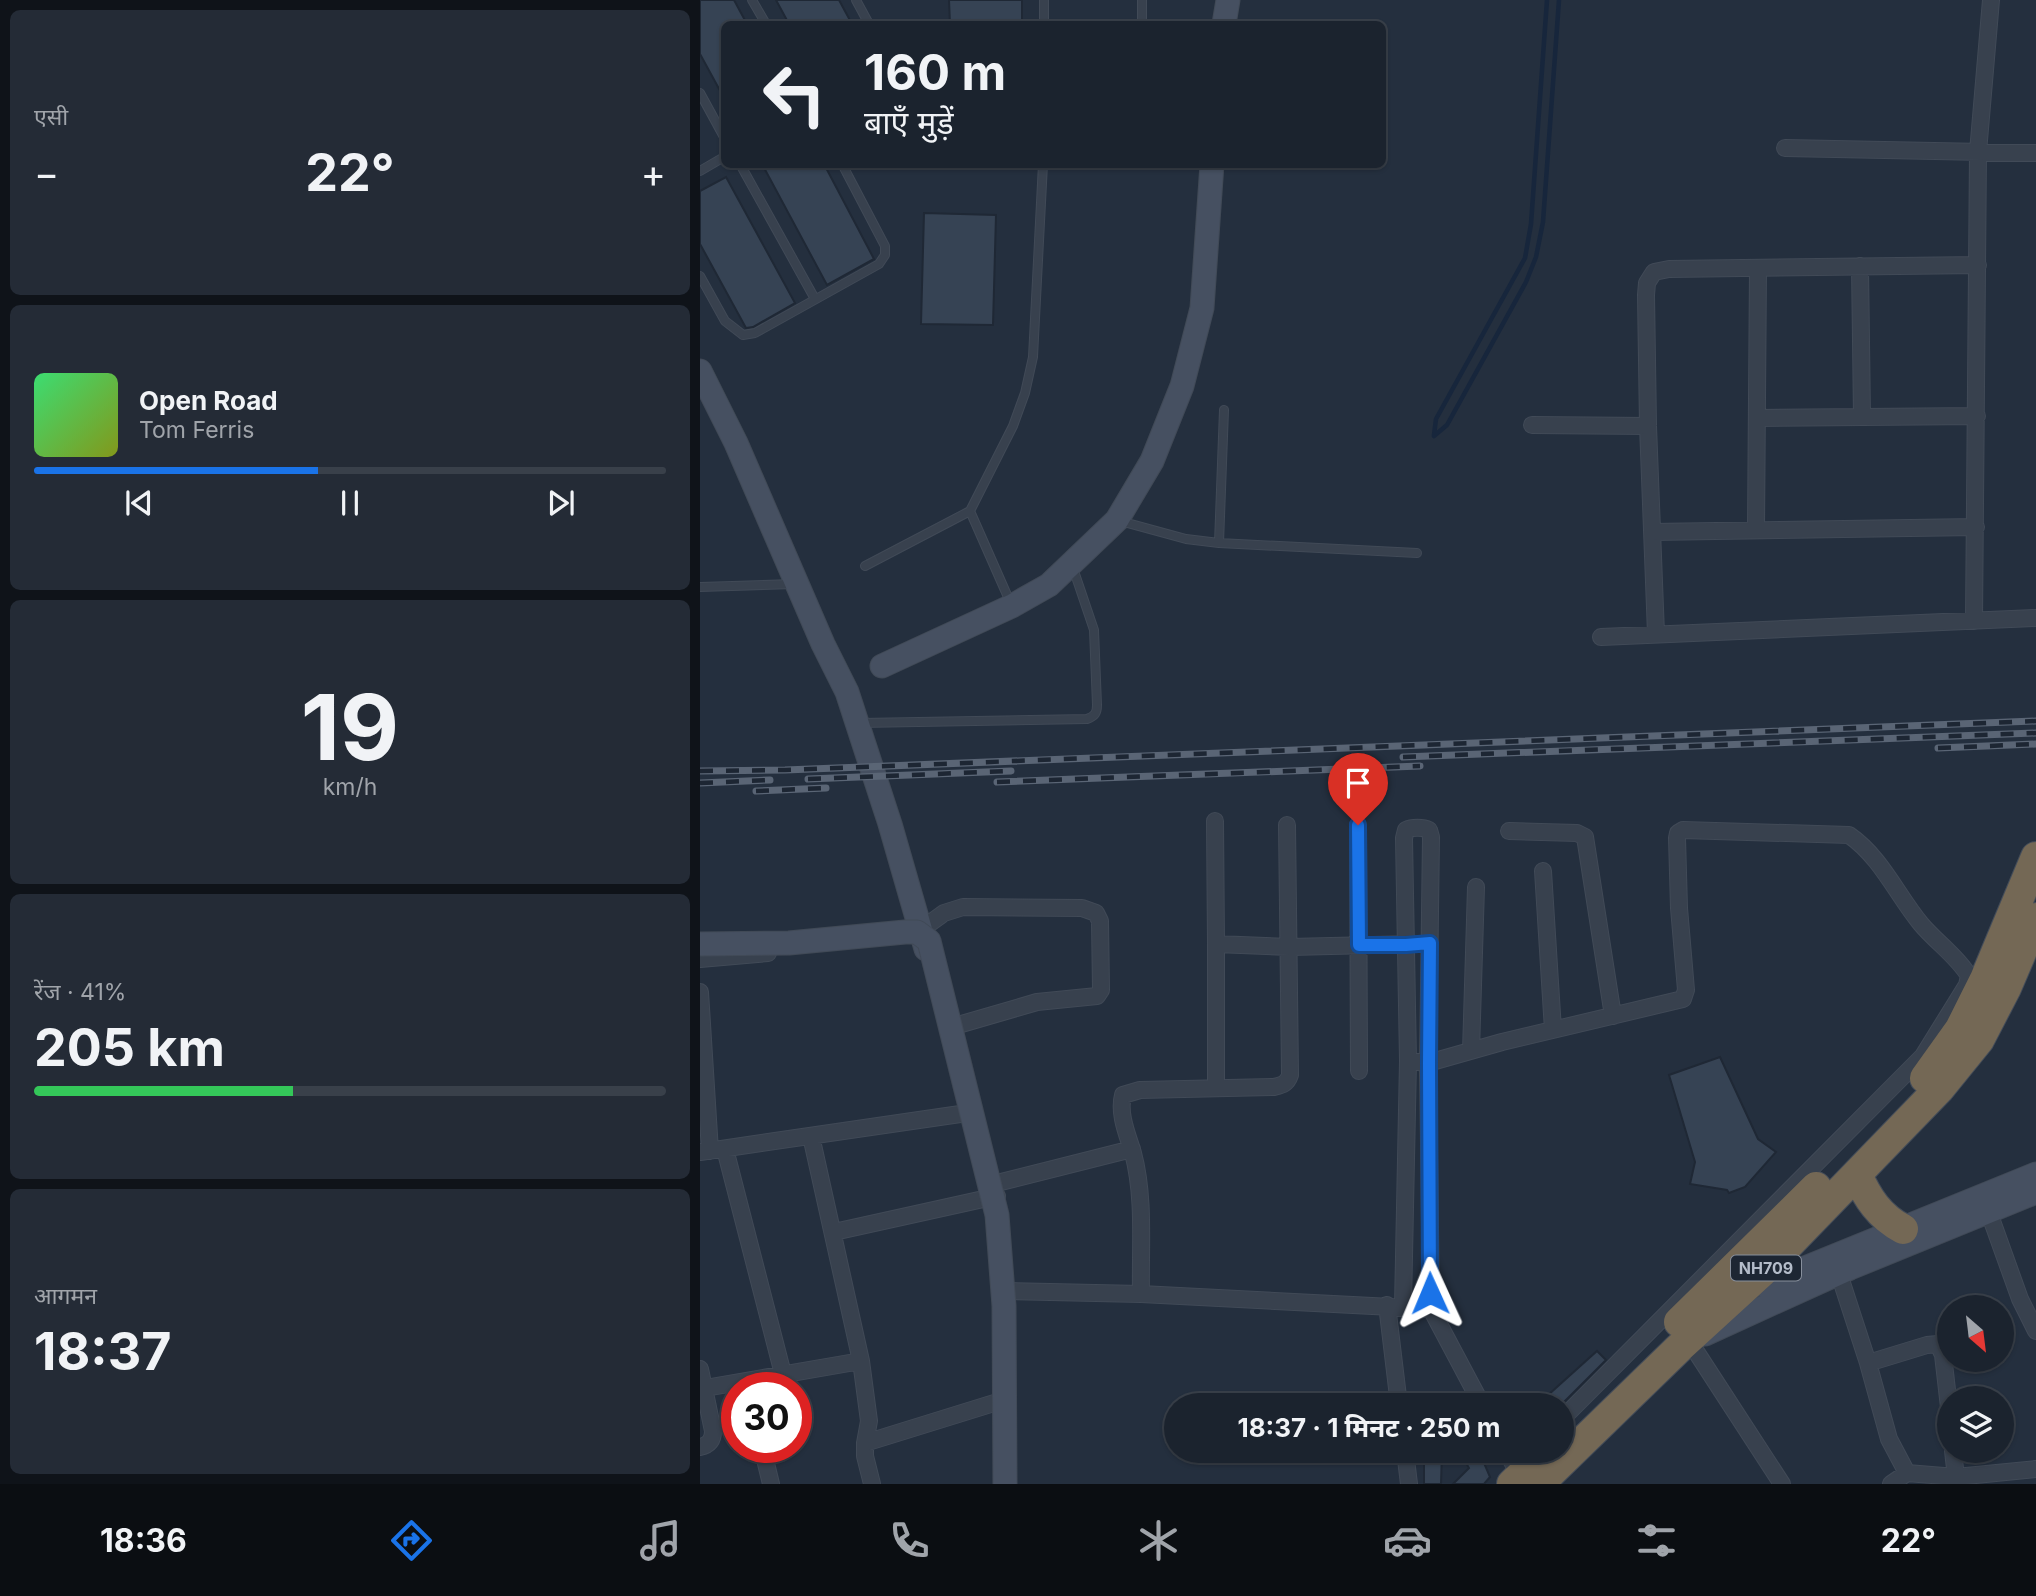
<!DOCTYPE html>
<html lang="hi">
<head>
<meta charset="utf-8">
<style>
	:root { --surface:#1b232e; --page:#242b36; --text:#f1f3f6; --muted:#a0a4aa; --line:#39404a; --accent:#1a73e8 }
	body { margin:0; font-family:Inter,"Noto Sans Devanagari",sans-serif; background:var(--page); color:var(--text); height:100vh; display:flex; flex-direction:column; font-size:26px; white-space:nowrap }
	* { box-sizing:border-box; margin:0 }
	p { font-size:23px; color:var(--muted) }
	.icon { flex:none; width:38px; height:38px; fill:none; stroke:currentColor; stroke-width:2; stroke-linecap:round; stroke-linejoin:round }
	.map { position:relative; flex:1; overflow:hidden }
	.panel { display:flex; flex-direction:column; gap:10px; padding:10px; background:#0f1319; width:700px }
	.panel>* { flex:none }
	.top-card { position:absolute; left:21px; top:21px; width:665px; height:147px; border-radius:10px; box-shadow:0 2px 5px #0004,0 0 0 2px var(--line); background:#1b232e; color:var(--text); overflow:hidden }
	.needle { width:46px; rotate:152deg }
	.fabs { position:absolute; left:1237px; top:1295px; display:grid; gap:14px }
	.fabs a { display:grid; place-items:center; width:77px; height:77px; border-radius:50%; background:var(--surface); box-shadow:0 2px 5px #0004,0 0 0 2px var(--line); font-size:35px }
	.speed { position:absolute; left:21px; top:1372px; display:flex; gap:14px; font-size:35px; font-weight:700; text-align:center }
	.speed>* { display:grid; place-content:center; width:91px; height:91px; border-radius:50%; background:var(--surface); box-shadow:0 2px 5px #0004,0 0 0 2px var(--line); line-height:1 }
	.speed .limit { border:10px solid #d22; background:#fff; color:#111 }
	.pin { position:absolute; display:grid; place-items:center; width:60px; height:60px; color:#fff; margin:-72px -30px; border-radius:50% 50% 50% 0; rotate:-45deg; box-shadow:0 0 7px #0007 }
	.pin .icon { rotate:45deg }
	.me { position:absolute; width:77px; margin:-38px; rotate:359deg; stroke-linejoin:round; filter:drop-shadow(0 0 5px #0008) }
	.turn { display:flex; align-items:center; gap:24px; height:147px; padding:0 28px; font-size:32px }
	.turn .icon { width:91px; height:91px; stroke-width:2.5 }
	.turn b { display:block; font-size:49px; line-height:60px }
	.big { font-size:52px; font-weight:700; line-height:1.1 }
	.panel .tile { flex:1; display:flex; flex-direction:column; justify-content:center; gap:10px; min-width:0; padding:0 24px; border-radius:10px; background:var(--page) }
	.panel .dial { align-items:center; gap:0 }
	.dial b { font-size:91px; line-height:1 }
	.song { display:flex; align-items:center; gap:21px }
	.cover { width:84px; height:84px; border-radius:10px; background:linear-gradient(135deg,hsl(140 70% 55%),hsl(70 70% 35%)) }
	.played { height:7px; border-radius:4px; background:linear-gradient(90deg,var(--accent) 45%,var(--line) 45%) }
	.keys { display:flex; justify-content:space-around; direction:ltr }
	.heat { display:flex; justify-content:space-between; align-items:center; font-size:38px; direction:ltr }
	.charge { height:10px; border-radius:5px; background:linear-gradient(90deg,#34c759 41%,var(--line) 0) }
	.trip { position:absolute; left:464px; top:1393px; width:410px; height:70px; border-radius:35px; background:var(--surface); box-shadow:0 2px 5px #0004,0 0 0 2px var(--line); font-weight:700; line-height:70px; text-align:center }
	.menu { display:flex; height:112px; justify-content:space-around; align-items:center; background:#0b0e12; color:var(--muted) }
	.menu .icon { width:49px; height:49px }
	.menu .on { color:var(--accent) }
	.menu b { font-size:32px; color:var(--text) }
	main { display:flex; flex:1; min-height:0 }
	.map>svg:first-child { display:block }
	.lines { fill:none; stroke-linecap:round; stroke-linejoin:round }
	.stream { stroke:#17263c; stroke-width:4.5 }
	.building { fill:#364354; stroke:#1f2835; stroke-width:2 }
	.lane-casing { stroke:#414a57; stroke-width:10 }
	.street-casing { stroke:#414a57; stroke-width:18 }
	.secondary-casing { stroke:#414a57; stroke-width:25 }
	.highway-casing { stroke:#434c59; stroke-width:32 }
	.lane { stroke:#38414e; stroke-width:8 }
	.street { stroke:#38414e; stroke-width:16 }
	.secondary { stroke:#465061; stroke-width:23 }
	.highway { stroke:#746855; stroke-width:30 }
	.rail-casing { stroke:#5a6575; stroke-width:7 }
	.rail { stroke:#1d2633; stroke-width:4.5; stroke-dasharray:13; stroke-linecap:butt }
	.secondary-bridge-casing { stroke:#414a57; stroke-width:25; stroke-linecap:butt }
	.secondary-bridge { stroke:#465061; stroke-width:23 }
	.route-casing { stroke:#114b97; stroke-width:18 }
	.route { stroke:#1a73e8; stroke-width:12 }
	.labels { text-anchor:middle; stroke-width:7; stroke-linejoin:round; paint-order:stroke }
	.shield { fill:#1d2633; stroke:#878f9c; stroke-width:2 }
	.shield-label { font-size:16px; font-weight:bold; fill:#b4bcc9 }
</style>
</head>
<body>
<main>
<section class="panel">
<div class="tile"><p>एसी</p>
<div class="heat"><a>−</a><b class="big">22°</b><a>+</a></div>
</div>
<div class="tile">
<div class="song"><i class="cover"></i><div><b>Open Road</b><p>Tom Ferris</p></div></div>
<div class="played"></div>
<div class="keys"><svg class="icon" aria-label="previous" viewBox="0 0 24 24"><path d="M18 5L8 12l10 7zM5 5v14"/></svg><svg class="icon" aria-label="pause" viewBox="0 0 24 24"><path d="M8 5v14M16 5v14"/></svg><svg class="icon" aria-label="next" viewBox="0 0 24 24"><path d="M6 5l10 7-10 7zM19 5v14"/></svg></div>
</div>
<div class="tile dial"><b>19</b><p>km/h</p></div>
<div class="tile"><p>रेंज · 41%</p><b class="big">205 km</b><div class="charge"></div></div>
<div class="tile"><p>आगमन</p><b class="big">18:37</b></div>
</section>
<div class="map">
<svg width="1336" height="1484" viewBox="0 0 1336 1484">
	<rect width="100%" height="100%" fill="#242f3e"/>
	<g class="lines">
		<path class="stream" d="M734,435l2,-16 89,-161 6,-34 16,-224
			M734,436l13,-11 79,-143 10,-25 7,-35 16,-222"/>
	</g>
	<path class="building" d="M0,0h34l13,24h-23v74l-24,-44z
		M76,0h63l13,24h-63z
		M249,0h73v24h-72z
		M62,164h62l50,95 -47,26z
		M26,177l69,126 -42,24 -7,1 -46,-84v-53z
		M224,213l72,2 -3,110 -72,-1z
		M1020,1057l38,82 18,13 -31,35 -16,6 -2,-3 -37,-6 5,-22 -26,-87z
		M897,1351l9,9 -45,45h-24z
		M724,1451h18l-1,33h-17z
		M759,1451h20l11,26 -6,7h-31l16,-16z"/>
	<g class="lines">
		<defs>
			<path id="lane" d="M52,0l14,24
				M156,0l13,24
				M344,0v24
				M442,0v24
				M0,93l24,44
				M40,164l75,135
				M0,171l24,-14
				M0,276l25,45 18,14 12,-2 124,-69 6,-9v-9l-43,-82
				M270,511l41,93
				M420,521l66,18 33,4 198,10
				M519,543l5,-133
				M165,566l105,-55 43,-85 12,-33 8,-36 10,-193
				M0,587l94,-3
				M161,723l226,-4c8,-3 10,-6 10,-14l-3,-75 -21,-62"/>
			<path id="street" d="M1085,148l251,5
				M1160,266l2,151
				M1057,418l220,-2
				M832,425l116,1
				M1056,529l2,-261
				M952,532l324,-5
				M1274,621l4,-469 13,-152
				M956,634l-8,-208 -2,-131 1,-12 7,-11 15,-3 309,-4
				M901,637l435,-19
				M515,821l1,123
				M658,825l1,246
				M809,831l68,2 8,4 28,179
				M843,871l10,159
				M215,934l29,-21 19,-6 119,1 14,5 4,8 1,69 -4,6 -60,6 -86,25
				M0,959l68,-6
				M0,992l10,159
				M771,1051l5,-164
				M708,1061l20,2 74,-21 181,-43 3,-9 -7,-82 -2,-70 1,-5 5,-3 166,5c32,22 48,60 72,89 15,18 36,32 48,52l-2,9 -44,71 -362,364
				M516,1087v-143l74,3 124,-3
				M111,1136l50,225 8,60 -4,22v13l7,28
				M25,1149l58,225
				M0,1152l274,-40
				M293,1184l139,-35
				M1292,1221l28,78 16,32
				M134,1232l163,-36
				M1141,1280l27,83 21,76 18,34
				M308,1291l133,3 290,15 51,96
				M441,1294c-1,-46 4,-96 -8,-141 -5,-17 -15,-39 -10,-58l17,-5 134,-3c8,-2 13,-3 16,-12l-3,-250
				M687,1305l12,100
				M703,1306l5,-245 -4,-223 2,-8c6,-3 17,-3 23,0l2,7 -3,226 3,246
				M995,1350l87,134
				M1168,1363l59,-18 11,-1 5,11 7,61
				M0,1369l13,62c0,9 -4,14 -13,16
				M5,1388l156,-27
				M165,1443l142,-44
				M62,1447l9,37
				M705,1451l4,33
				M806,1451l16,28
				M1253,1451l3,26
				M1191,1484l16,-11 49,4 80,-8"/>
			<path id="secondary" d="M524,24l4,-24
				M0,371l36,72 87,201 24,48 43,132 36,125
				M182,666l130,-60 37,-21 68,-65 35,-59 30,-75 20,-78 10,-144
				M1063,1285l273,-111
				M1005,1334l145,-66 186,-76"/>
			<path id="highway" d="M1225,1078l35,-49 25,-50 51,-122
				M1157,1174c10,24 23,43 46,55
				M979,1322l137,-135
				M812,1484l34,-33
				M839,1484l140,-136 82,-75 179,-185 39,-48 27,-52 30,-70"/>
		</defs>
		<use href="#lane" class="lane-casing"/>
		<use href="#street" class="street-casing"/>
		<use href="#secondary" class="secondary-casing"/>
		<use href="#highway" class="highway-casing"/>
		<use href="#lane" class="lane"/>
		<use href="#street" class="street"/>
		<use href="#secondary" class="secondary"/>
		<use href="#highway" class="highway"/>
		<defs>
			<path id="rail" d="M1238,748l98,-4
				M703,757l633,-24
				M0,771l85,-1 1251,-49
				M108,779l203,-8
				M297,782l423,-16
				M0,783l70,-3
				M56,791l70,-3"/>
		</defs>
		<use href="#rail" class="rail-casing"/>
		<use href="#rail" class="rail"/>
		<defs>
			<path id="secondary-bridge" d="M0,944l89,-1 116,-11h12l12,9 68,274 7,91 1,178"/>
		</defs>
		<use href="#secondary-bridge" class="secondary-bridge-casing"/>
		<use href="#secondary-bridge" class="secondary-bridge"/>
	</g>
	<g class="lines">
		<defs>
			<path id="route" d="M658,825l1,120h47l24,-2 -1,120 1,230"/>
		</defs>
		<use href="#route" class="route-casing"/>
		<use href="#route" class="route"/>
	</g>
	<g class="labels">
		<rect class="shield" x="1031" y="1255.5" width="70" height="25" rx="5"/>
		<g class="shield-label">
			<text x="1066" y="1274">NH709</text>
		</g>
	</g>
</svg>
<div class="fabs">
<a><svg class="needle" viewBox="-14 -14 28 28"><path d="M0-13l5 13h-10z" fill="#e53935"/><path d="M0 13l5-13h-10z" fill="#a0a4aa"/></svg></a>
<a><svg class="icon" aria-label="layers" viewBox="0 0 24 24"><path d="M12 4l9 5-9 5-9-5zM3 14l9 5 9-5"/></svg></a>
</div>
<div class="speed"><div class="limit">30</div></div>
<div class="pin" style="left:658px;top:825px;background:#d93025"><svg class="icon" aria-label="arrive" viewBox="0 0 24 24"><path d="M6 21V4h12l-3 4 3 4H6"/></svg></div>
<svg class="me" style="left:730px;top:1293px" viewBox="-20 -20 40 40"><path d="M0-17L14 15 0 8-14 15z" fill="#1a73e8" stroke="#fff" stroke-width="4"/></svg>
<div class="trip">18:37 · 1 मिनट · 250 m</div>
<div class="top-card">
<div class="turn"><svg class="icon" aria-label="left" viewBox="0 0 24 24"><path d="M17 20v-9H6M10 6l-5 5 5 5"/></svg><div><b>160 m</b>बाएँ मुड़ें</div></div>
</div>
</div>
</main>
<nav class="menu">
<b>18:36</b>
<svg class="icon on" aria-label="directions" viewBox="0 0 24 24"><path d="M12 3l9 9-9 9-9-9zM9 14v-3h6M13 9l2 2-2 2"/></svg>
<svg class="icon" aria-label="music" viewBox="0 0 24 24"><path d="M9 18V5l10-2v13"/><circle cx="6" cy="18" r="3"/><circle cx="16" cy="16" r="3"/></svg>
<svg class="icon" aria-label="phone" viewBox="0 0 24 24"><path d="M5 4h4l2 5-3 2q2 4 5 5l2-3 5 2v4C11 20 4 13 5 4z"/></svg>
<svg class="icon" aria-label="climate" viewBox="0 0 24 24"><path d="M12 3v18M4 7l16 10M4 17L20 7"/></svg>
<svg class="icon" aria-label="car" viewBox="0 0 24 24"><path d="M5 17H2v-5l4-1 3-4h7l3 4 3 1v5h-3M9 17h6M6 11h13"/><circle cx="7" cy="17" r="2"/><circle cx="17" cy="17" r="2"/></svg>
<svg class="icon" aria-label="filters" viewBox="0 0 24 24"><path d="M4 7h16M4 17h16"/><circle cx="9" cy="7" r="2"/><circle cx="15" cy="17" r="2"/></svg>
<b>22°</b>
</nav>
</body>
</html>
